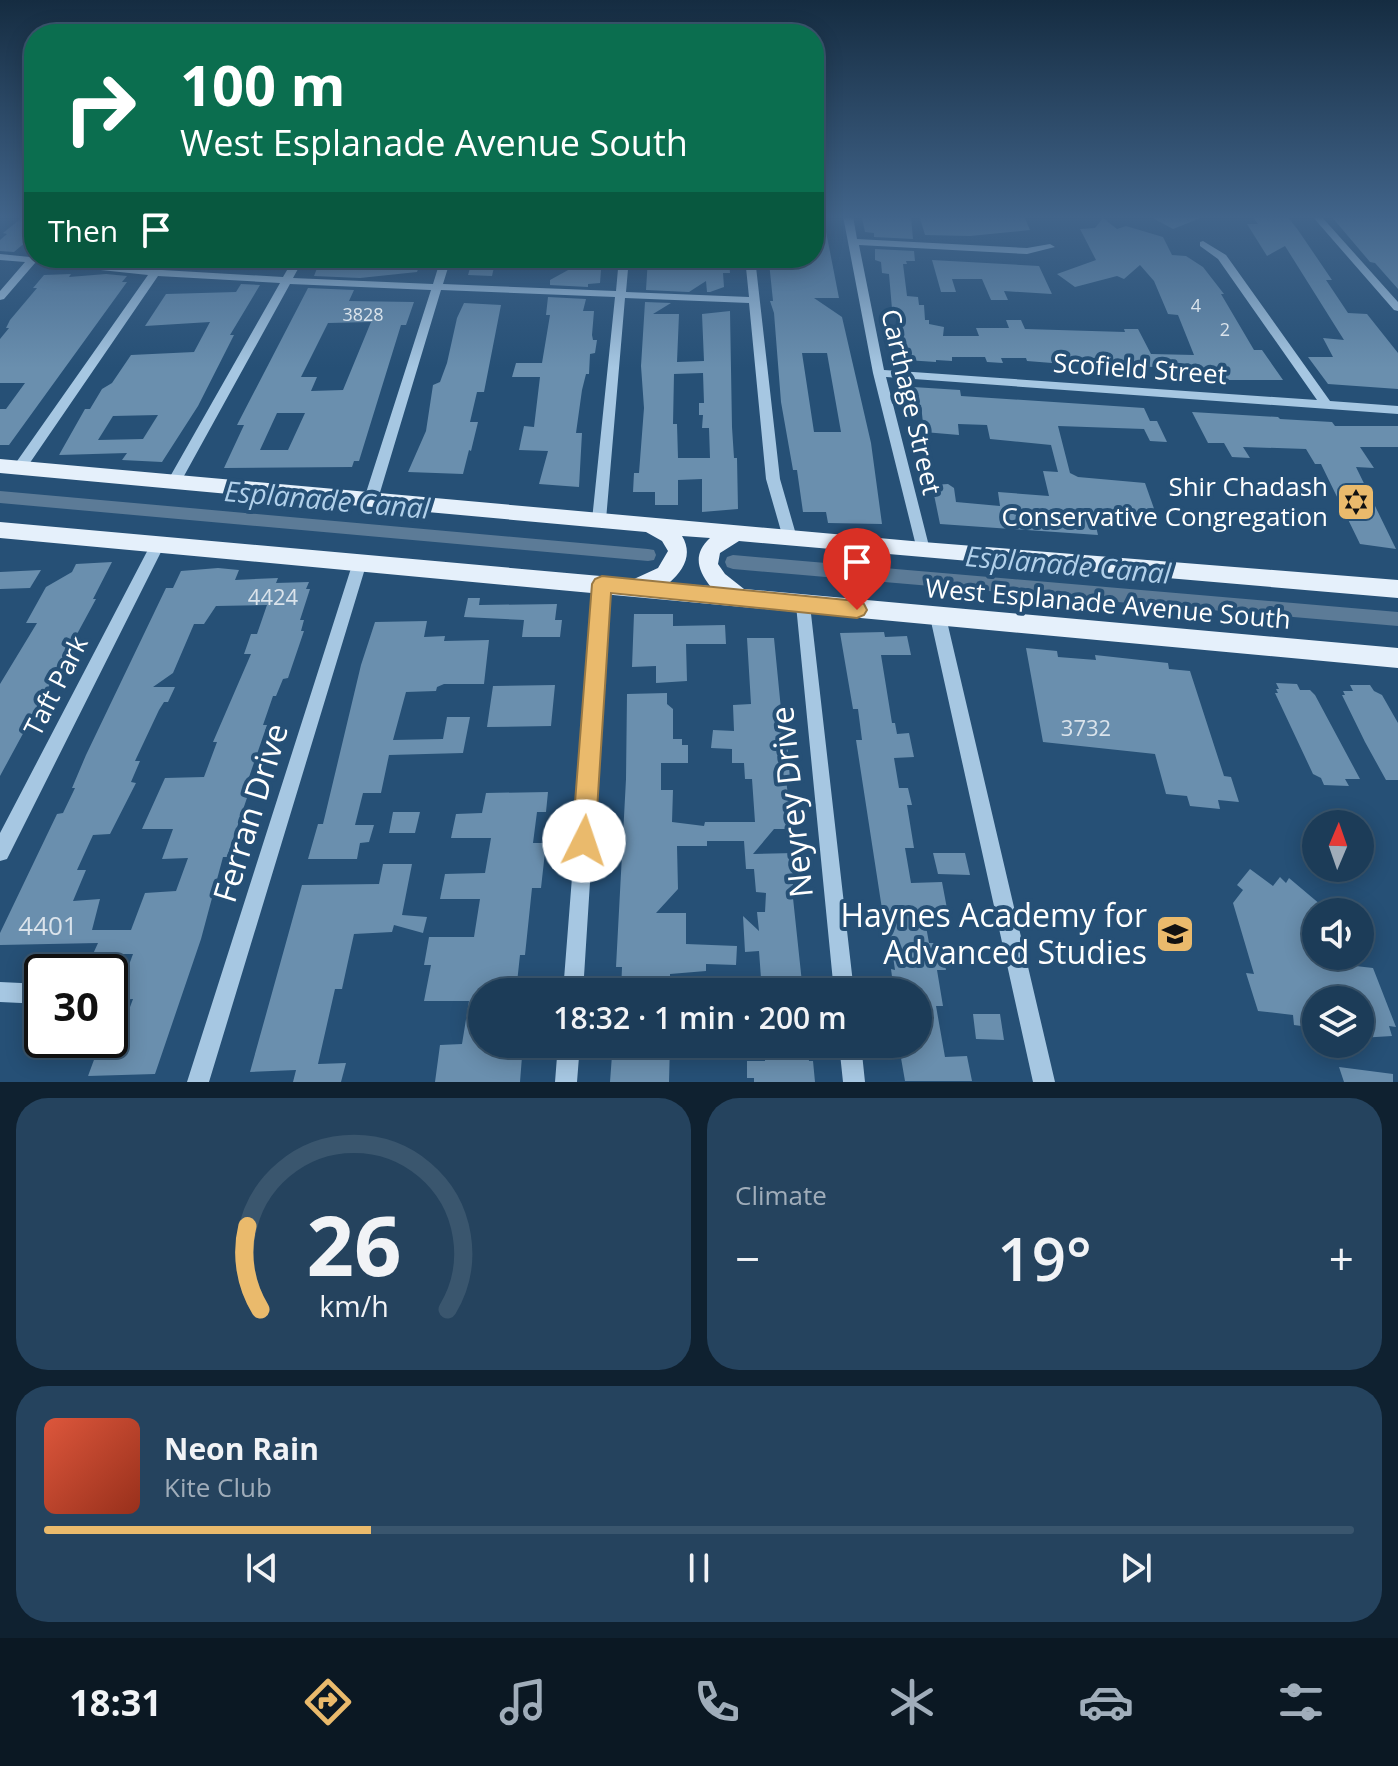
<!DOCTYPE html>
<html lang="en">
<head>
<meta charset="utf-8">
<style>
	:root { --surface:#1c3c58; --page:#25435e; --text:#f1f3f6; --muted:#a0adba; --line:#3a566e; --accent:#eaba6c }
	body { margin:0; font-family:"Open Sans",sans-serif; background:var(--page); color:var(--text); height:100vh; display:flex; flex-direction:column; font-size:30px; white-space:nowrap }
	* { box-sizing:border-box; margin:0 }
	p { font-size:26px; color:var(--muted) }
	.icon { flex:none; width:44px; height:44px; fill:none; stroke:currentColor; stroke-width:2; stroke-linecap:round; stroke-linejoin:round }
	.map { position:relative; height:1082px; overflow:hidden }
	.panel { display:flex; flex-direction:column; gap:16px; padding:16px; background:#0f2130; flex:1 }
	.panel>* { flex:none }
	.hud { position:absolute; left:24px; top:24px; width:800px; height:244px; border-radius:32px; box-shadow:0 4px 20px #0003,0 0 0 2px var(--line); background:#0b6e4f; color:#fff; overflow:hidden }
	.needle { width:52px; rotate:2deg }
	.controls { position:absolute; left:1302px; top:810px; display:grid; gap:16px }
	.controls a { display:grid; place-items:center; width:72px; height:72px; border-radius:50%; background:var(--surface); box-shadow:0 4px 20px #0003,0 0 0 2px var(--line); font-size:40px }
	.speed { position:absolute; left:24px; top:954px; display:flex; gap:16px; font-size:40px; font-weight:700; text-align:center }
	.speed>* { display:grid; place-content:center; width:104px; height:104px; border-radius:50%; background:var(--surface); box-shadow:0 4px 20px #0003,0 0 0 2px var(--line); line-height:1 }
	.speed .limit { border:4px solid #111; border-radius:12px; background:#fff; color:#111 }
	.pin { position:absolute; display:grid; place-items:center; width:68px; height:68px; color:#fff; margin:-82px -34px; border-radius:50% 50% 50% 0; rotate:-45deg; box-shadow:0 0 8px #0007 }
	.pin .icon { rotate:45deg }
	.me { position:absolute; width:88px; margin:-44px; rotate:4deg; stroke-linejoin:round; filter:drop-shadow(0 0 6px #0008) }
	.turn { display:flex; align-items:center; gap:28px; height:168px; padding:0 24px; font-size:36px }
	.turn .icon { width:104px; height:104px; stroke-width:2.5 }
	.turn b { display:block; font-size:56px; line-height:68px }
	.then { display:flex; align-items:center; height:76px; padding:0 24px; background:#0003; gap:16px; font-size:30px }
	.big { font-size:60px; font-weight:600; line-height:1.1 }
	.panel .tile { flex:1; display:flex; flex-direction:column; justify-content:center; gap:12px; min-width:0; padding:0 28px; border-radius:32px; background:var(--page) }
	.panel .dial { align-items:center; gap:0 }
	.dial svg { height:208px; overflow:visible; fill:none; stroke:var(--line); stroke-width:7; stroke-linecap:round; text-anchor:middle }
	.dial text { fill:var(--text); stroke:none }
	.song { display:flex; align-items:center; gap:24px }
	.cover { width:96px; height:96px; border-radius:12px; background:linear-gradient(135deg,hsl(10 70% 55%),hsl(10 70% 35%)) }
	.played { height:8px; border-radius:4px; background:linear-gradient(90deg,var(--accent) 25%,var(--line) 25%) }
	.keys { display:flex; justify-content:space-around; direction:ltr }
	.heat { display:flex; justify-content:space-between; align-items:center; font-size:44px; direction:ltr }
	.panel .tiles { flex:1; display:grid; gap:16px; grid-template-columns:1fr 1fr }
	.tile:last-child { grid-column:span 2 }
	.trip { position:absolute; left:468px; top:978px; width:464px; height:80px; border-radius:40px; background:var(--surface); box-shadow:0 4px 20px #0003,0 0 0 2px var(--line); font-weight:600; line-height:80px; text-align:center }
	.menu { display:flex; height:128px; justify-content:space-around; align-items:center; background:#0b1823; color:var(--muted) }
	.menu .icon { width:56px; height:56px }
	.menu .current { color:var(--accent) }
	.menu b { font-size:36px; color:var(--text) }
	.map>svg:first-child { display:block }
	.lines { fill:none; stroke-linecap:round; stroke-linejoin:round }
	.canal { fill:#5c7b97; fill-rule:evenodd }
	.building { fill:#6a8fae; fill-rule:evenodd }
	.minor { fill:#a6c7e2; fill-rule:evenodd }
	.major { fill:#e5f0fb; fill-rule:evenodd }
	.route { fill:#eaba6c; stroke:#987946; stroke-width:2 }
	.labels { text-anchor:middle; stroke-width:8; stroke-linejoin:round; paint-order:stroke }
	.far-number-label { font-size:18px; fill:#dae3eb }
	.number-label { font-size:22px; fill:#dae3eb }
	.street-label { font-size:26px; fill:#fff; stroke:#265076 }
	.poi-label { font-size:26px; fill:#fff; stroke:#265076; text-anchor:end }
	.near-number-label { font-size:26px; fill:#dae3eb }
	.water-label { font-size:28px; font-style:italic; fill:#b1d0ea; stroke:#265076 }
	.near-street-label { font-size:32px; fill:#fff; stroke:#265076 }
	.near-poi-label { font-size:32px; fill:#fff; stroke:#265076; text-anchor:end }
</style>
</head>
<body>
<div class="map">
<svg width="1398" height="1082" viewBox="0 0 1398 1082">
	<rect width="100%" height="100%" fill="#265076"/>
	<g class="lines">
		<path class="canal" d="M0,491l648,58 6,1 2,5 -2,5 -6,1 -648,-58z
			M733,555l665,57v14l-665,-57 -6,-2 -2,-5 2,-5z"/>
	</g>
	<path class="building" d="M24,216h10v19l-20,17 -14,-1v-11l7,-6 -4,-1z
		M814,216h9l16,82h-25l28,19 29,126 11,81 -54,-1 -2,-11h-23l-6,-42h-4l-12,-68 -7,-89 -4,-12h3l-4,-39h41l-1,-4h5zM802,353h25l14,79h-27z
		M1024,216l6,14 -60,6 -45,-1 -5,-17z
		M1149,216h54v1l-30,12z
		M1252,216h35l11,14 34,50h-6l22,33 19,1 31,39v36l-70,-5 -20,-27h25l-10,-19 21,2 -59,-94 -18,10 -20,-32h11z
		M1331,216h67v73l-23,-26 -5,-1z
		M911,217l2,22 -39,-2v-4l-9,-1 -3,-14z
		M1103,218l14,11 9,-3 37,11 9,18 14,1 17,11 21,27h-3l33,56h8l21,30h-76l-4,-6h-39l-4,-7 -70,-1 -63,-5 -1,-3h-25l2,5 -16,-1 -2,-5h-33v4l-16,-1v2l-30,-2 -10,-51h-4l-3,-35 -7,-1 -1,-11 -6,-2v-11l39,2 1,10h-9l1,3h-4l4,32 11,1 1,8h5l1,15h4v4l15,3 -1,9h36l-3,-8h33l-3,-8h15l4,9 100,3 -1,-3h14l13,25 43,1 -16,-40 -10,-1 -14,-33 -14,-16 -16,14 -7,-3 -42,11 -18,-13 39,-14 -16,-31 15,-1z
		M321,258h73v3l30,-1 -4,3 -3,9 -57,6 -46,-2z
		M473,258h23l-4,18 -24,-1z
		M590,258h12l-2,25 -12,1v3l-38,-2v-5z
		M648,258h23v6l27,-1v-4h31l1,14h-7l1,14 -14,5h-3l-1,-11 -17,11 -43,-2z
		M932,260l107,6 13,28 -48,-3 4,9h-17l-9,-21h-30l4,13h-15z
		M71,274l-2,3 37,-3 21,2 -5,6h5l-118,163h-9v-36h6l19,-26h-25v-44l9,-11h-3l4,-8 27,-32h-4l11,-13z
		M241,284l19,1 -30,50h4l-36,71 -36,56 -40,-2 5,-7 -68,2 26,-46h5l12,-20 10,-6 19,-28 63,-3 16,-30 -65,4 21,-32 70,-2zM158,415l-15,24 -45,1 15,-24z
		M308,288l46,2 -5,11 65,1 -8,23h-5l-42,136h-5l-2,6 -128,1 20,-43h-7zM371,322l-28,68 -32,1 6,-14h-16l27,-54zM277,413h28l-17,37h-28z
		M548,297l38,2 -3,12h11l-2,24 1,5h4l-2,13 -5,1 -1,20h-3l-4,16 -6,43h6l-3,54 -40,-3 9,-33 -29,-1 5,-24 10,1 6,-50h-28l4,-14h26l8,-48h-4z
		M645,302l26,1 -18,11h26l-2,48 27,-1 -2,-47 28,-3 2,116 2,31h3l1,51 -36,3v-33l-24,1v25h-23v-13h-22l1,-19h5l5,-65 -3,-42zM703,373l1,30h-5v12h4l-1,13h7l1,30h-32l-1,-34h-4l1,-50z
		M464,303l37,2 -17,87h-7l-7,30h8l-7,29 -2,-1 -6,24 -55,-2 18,-41 7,-46 7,-3 7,-19 10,-45z
		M913,387l47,3 1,6 183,12 6,13h7l10,21 -17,-1 -6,-12 -86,-3 12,47 8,4 67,6 13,37h-8l2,7 -57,-5 3,13 -158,-11 -8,-39 16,-1 6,4 2,14 44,4 -2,-14 51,4 -6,-25 15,1 -7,-27 -61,-6 -3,-14 -29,-1 1,11 -35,-3 -3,-27h-6z
		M1192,412l86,5 2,2 52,3 3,4h63v21h-38l14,21 -18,-1 40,82 -36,-5 -39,-80h-6l-9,-15 -63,-2 7,11 -18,-1 -8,-14h-16z
		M112,562l-19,37h3l-96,177v-92l37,-61h-11l20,-36 26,-15 4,-8z
		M218,568l21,2 -4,10 43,-2 -2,5 33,-1 -3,7h4l-10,31h4l-3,11h3l-16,47 -5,1 -7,17h-3l-10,29h4l-20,58h5l-25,74h-4l-22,82 -46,135 -67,2 10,-27h9l5,-14 8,-1 13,-35 -17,1 17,-46h-40l5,-11 -98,2v-12l57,-119 6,-1 12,-25h-3l14,-33 80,-167h7l8,-17zM267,605l-10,29h-6l-7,20h7l-38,88h4l-13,35 -39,1 -23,51h31l-11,30 26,-1 -12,33 -31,2 -14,37h-39l8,-31 -27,2 13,-31h-9l16,-35 17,-1 26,-51 -5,-1 9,-21h-5l24,-51 5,-8h4l7,-15h-22l20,-14 21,-49h10l12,-18z
		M41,570l-11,18 -30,1v-17z
		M468,598h12l-1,7 78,-1 -2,16h7l-2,17h-38l2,-17 -60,-3z
		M634,614h39v12l52,-1 1,19h-40l1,37 -31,2v-17l-24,1z
		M427,621l-3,16 21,-1 -1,5 45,-1 -5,44h-40l-7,3 -1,4 -30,1 -13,48 50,-1 4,-22h23l-7,36 -74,2 -8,38h-18l-8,32h19l-5,17 -9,1 -3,16h-49l10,-35h5l38,-159 14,-43z
		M884,632l1,5 22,-1 4,19h-30l11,68h3l2,11 12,-1 5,24 -20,1 5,30h9l4,17h-5l7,43h-9l6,35 31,-1 6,32 -24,1 5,28h12l5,27h-9l6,36h-7l9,51 22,-1 5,25h-67l-4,-23 6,-1 -1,-13h12v-52h-24l-3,-23 4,1 -5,-35h-4l-30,-195h6l-4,-31h-5l-13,-76z
		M747,638h27l10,102h3l3,39h-4l6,50h-18l-21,25 41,-1 3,24 -4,-4v25l10,94h-41l-3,-41 -14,1 -2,-36 16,15 -2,-19h8l1,-19 -10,-1 -2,-23h-8l-2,-28h-37v5h-30l1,43 -22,24h30v31l51,2 -1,19 -30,-1v7l-36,3v18h-49l1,-25h-6l10,-188 1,-85 40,-1v11l6,5v30h9v6h6v18h-27v27h12l-1,32 32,4 1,-4h50l-3,-43h-7l-1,-16h-12v-14l-21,-1 2,-18 21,1 -1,-26 18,-1z
		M1026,648l31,3 1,6 38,3 -1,-5 73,8 1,6 21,2 34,105 7,1 8,25 -21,-2 2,9 -30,-3 -3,-10 -21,-2 -11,-40 -112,-12z
		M1276,683l21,1 3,6h10l5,5 45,84h-15l4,7 -25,-1 -3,-7 -8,-4 -38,-81h3l-2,-4h3z
		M555,685l-4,41 -64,1 6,-41z
		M1350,685h20l4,6 8,4 16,28v57h-12l-21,-38 -23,-47h3l-2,-4h10z
		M548,792l-2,20h-9l-4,31h13l-5,45h-9l-7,67h-5l-4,37h-34v52h41l-3,38h-85l5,-37 22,-1 7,-43h-45l7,-36h-7l5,-28h45l6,-38h-40l5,-25 40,-1 6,-35h-40l5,-24 26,-1 4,-20z
		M393,812h27l-5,21h-26z
		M933,853h32l5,22 -32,-1z
		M383,864h29l-10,51 25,2 -4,16 -29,-8 -2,7 -38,2 -12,55h-7l-17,75 28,-1 -5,19h-48l3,-12 -46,2 52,-187 77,-1z
		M1250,869l23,17 7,-9 6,6 3,-5 32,27 -5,7v44l5,6 52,6 23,59 -7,-1 3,10 -32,2v-38h-44v28l-22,-3 -1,-10 -35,-4 -12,-38 8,1 -21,-71 10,-13 -6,-5z
		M973,1014h27l4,26 -28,-1z
		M619,1044h51l-1,38h-59l2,-27h7z
		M764,1044h43l2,17h4l2,21h-61v-4h-7v-17h18z
		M1339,1067l54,7v8h-49z"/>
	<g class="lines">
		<path class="minor" d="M843,216h10l4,23 170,9 23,-4 5,3 -28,7 -168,-9 25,125 433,30 -99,-141 -18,-13v-4l3,-1 23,14 104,146 68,5v8l-512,-37 44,173 -2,4h-10l-45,-181z
			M1312,216h9l77,86v9l-4,-1z
			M0,254l30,3 4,-2v3l118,11 8,-11h10l-8,12 121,7 11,-19h10l-11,20 140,6 8,-26h10l-8,26 173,7 3,-33h10l-3,34 123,5 -4,-39h10l25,221 17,59 -2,4h-10l-2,-4 -17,-59 -17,-176 -124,-5 -19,222 -7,5 -7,-5 23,-223 -174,-7 -63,209 -7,5 -7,-5 67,-209 -141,-6 -111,201 -5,2 -7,-5 113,-199 -122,-7 -133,194 -5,2 -6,-5 1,-3 133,-189 -113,-12 -31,36 -4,1v-9l25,-29 -25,-2z
			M158,538l5,2 2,4 -158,315 -7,2v-28l153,-293z
			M360,556l5,2 2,4 -158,520h-22l166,-520 2,-4z
			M602,578l5,2 2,4 -26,408h-20l32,-408 2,-4z
			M803,599l5,2 2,4 44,387h-20l-38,-387 2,-4z
			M938,611l5,1 3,5 109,465h-22l-103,-465 3,-5z
			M0,982l42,2v20l-42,-2z
			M558,1044h22l-3,38h-22z
			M839,1044h22l4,38h-22z"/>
		<path class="major" d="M0,459l923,83 475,38v18l-659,-57 -19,12 -2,11 7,10 19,15 654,59v20l-1398,-130v-16l634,57 24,-11 10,-17 -6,-10 -16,-9 -646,-59zM682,536l28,2c-17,16 -13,31 0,48l-41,-3c15,-13 24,-29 13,-47z"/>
	</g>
	<linearGradient id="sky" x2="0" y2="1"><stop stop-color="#152c41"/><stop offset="0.59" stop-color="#41648a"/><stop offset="1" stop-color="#41648a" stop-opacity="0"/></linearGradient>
	<rect width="1398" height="368" fill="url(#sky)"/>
	<path class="route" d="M602,576l255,25 7,3 3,6 -3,5 -7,3 -246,-25 -16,248 -3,8 -8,4 -9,-4 -3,-8 20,-257 3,-5z"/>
	<defs>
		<symbol id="synagogue-square" viewBox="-11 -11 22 22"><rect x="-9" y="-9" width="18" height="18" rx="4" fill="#eaba6c" stroke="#265076"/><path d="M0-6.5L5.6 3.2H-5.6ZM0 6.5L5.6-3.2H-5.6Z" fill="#111"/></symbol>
		<symbol id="school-square" viewBox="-11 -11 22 22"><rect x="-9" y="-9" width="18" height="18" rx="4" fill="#eaba6c" stroke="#265076"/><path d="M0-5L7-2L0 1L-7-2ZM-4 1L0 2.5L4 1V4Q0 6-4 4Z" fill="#111"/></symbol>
	</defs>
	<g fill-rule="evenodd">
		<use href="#synagogue-square" x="1334" y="480" width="44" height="44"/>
		<use href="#school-square" x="1153" y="912" width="44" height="44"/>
	</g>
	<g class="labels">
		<g class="far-number-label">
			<text x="1196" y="312">4</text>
			<text x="363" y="321">3828</text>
			<text x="1225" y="336">2</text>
		</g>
		<g class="number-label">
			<text x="273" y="605">4424</text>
			<text x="1086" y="736">3732</text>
		</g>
		<g class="street-label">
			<text transform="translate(1140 369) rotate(4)" y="9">Scofield Street</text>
			<text transform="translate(911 402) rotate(77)" y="9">Carthage Street</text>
			<text transform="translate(1108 604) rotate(5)" y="9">West Esplanade Avenue South</text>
			<text transform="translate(56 686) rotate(-63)" y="9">Taft Park</text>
		</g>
		<g class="poi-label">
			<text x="1328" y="496">Shir Chadash<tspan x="1328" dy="30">Conservative Congregation</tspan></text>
		</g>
		<g class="near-number-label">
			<text x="48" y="935">4401</text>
		</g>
		<g class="water-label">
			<text transform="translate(327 500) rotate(5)" y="10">Esplanade Canal</text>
			<text transform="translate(1068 565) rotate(5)" y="10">Esplanade Canal</text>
		</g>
		<g class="near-street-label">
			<text transform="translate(792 802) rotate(-96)" y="11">Neyrey Drive</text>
			<text transform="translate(251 813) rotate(-73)" y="11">Ferran Drive</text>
		</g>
		<g class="near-poi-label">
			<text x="1147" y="927">Haynes Academy for<tspan x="1147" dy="37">Advanced Studies</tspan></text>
		</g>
	</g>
</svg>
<div class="controls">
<a><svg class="needle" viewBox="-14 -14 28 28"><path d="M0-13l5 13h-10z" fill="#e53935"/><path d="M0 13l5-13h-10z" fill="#a0adba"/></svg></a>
<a><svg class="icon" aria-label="sound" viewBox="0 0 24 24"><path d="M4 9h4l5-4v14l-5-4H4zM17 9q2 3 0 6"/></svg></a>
<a><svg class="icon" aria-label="layers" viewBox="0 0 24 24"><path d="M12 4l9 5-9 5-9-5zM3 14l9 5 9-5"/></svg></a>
</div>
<div class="speed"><div class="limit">30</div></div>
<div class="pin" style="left:857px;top:610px;background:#d93025"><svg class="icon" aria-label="arrive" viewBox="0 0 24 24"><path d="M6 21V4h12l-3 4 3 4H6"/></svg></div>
<svg class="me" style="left:584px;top:841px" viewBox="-20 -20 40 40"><circle r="19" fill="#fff"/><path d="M0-13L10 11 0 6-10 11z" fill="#eaba6c"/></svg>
<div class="trip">18:32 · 1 min · 200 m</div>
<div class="hud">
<div class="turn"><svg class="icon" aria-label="right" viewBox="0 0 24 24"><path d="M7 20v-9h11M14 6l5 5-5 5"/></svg><div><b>100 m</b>West Esplanade Avenue South</div></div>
<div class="then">Then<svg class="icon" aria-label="arrive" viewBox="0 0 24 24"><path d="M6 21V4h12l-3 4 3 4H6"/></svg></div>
</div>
</div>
<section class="panel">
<div class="tiles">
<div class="tile dial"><svg viewBox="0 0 100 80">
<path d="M14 69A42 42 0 1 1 86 69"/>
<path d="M14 69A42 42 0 0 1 9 37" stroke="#eaba6c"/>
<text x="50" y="56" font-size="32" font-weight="700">26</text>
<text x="50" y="72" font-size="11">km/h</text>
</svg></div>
<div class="tile"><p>Climate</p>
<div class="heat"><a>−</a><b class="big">19°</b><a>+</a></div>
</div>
<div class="tile">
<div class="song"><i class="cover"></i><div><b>Neon Rain</b><p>Kite Club</p></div></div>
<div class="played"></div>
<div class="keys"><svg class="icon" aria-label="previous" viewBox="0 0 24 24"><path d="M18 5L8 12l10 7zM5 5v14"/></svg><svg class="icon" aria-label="pause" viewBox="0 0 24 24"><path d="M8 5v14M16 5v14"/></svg><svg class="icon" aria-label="next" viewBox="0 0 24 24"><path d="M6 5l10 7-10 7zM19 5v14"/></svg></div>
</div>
</div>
</section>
<nav class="menu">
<b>18:31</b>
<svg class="icon current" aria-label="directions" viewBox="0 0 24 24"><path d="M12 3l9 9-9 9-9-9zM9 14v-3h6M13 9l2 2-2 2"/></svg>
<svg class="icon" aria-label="music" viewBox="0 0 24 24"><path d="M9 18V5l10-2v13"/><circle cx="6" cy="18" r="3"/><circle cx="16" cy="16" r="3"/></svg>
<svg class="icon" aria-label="phone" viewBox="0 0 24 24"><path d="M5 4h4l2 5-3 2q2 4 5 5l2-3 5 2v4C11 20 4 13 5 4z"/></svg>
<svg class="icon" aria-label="climate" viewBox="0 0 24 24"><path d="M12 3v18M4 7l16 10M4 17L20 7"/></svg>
<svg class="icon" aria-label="car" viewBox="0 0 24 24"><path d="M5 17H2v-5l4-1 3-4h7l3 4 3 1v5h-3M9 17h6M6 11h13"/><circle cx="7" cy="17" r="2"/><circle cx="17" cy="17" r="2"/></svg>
<svg class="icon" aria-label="filters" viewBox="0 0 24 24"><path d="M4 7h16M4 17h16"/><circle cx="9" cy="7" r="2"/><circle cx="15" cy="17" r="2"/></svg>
</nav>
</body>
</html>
